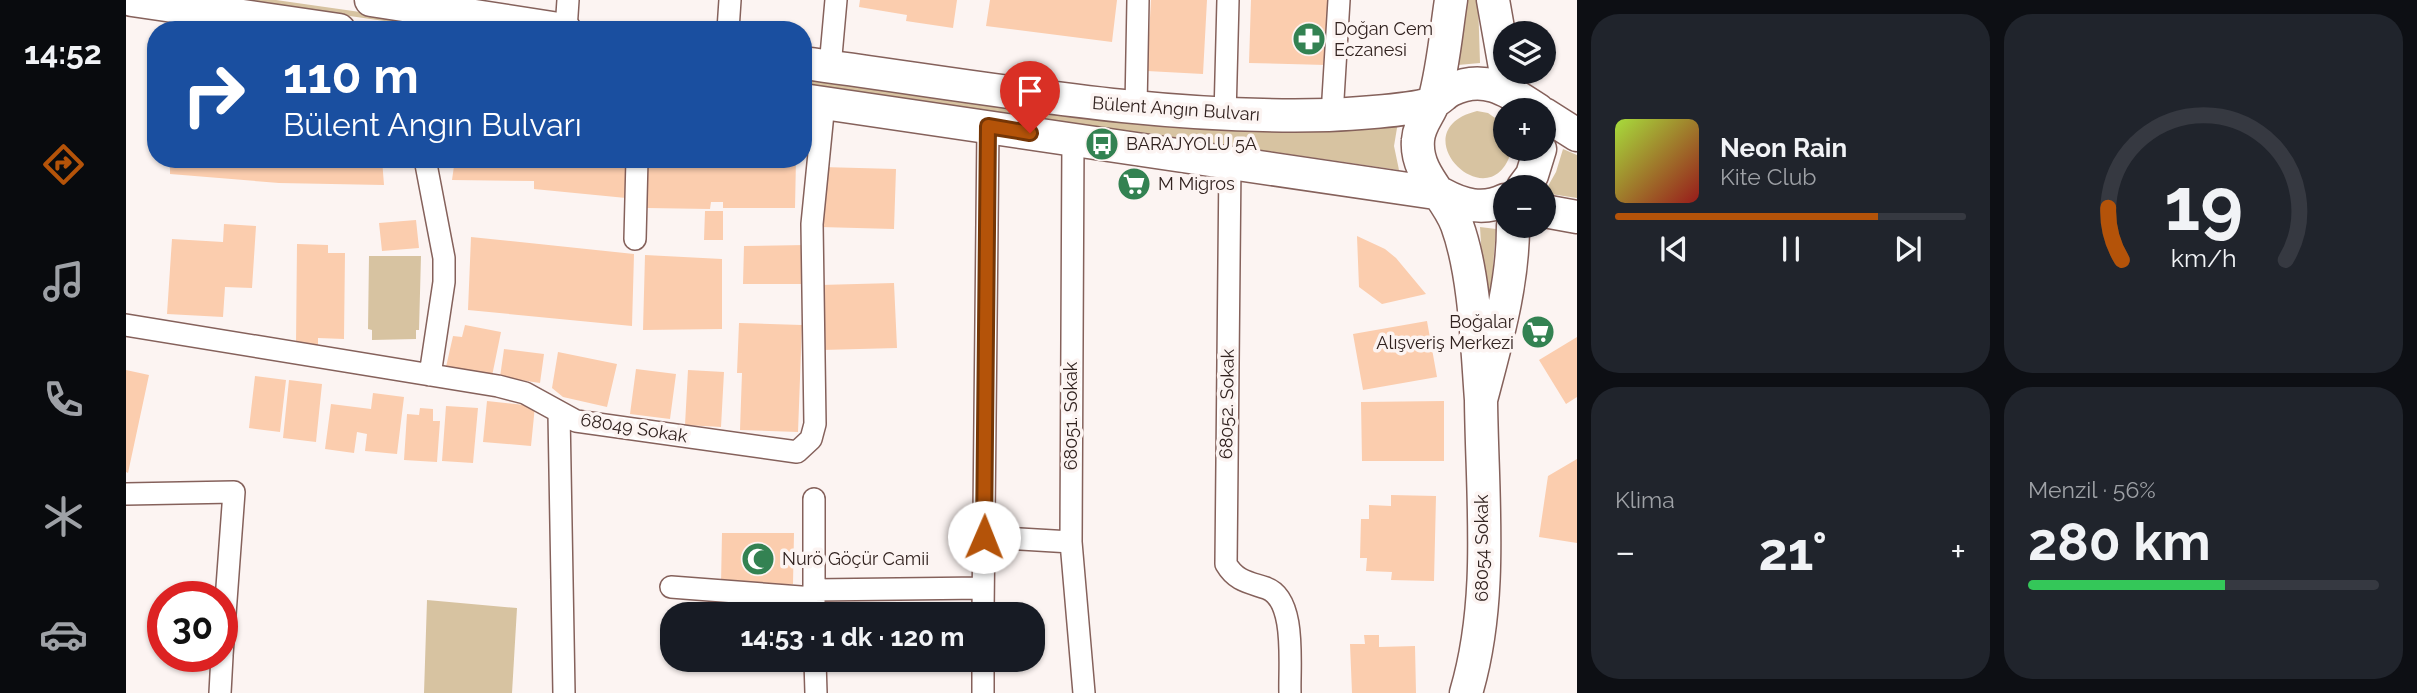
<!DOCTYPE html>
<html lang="tr">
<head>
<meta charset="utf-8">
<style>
	:root { --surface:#171b24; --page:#20242c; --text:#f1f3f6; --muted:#9ea1a6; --line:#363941; --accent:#b45309 }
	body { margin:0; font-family:Raleway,sans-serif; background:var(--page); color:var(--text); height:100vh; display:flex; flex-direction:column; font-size:26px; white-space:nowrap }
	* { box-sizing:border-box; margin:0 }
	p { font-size:23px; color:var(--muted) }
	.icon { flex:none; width:38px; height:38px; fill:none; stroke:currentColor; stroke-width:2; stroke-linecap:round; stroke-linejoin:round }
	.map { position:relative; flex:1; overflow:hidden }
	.side { display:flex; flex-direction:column; gap:14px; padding:14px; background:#0d0f14; width:840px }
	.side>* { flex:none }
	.banner { position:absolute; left:21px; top:21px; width:665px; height:147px; border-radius:28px; box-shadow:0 2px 5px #0004; background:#1a4fa0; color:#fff; overflow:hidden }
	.fabs { position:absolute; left:1367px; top:21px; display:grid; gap:14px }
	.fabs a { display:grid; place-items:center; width:63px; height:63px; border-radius:50%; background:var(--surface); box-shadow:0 2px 5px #0004; font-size:35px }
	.speed { position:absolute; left:21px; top:581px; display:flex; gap:14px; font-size:35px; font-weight:700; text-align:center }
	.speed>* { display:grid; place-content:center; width:91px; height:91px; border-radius:50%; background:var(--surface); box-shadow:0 2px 5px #0004; line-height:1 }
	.speed .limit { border:10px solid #d22; background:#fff; color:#111 }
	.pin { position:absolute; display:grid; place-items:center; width:60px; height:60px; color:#fff; margin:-72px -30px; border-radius:50% 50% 50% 0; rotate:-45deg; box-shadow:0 0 7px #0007 }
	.pin .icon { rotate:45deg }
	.me { position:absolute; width:77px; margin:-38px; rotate:1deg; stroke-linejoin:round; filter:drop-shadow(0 0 5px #0008) }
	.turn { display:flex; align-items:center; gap:24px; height:147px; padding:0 21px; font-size:32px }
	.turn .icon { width:91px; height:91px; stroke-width:2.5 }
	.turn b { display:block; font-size:49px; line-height:60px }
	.big { font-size:52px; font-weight:700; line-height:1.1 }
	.side .tile { flex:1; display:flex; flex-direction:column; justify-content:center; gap:10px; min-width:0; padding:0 24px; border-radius:28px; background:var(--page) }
	.side .dial { align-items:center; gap:0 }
	.dial svg { height:182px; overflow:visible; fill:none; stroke:var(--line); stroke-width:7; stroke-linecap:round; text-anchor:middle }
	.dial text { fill:var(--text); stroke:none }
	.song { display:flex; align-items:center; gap:21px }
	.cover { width:84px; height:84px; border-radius:10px; background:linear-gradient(135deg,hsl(80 70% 55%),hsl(0 70% 35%)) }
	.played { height:7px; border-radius:4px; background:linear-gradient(90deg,var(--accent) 75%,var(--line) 75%) }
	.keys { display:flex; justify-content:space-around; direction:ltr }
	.heat { display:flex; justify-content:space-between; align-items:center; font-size:38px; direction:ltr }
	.charge { height:10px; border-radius:5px; background:linear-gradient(90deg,#34c759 56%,var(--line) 0) }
	.side .tiles { flex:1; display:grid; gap:14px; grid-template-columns:repeat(2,1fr) }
	.trip { position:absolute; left:534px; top:602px; width:385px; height:70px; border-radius:28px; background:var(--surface); box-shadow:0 2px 5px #0004; font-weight:700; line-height:70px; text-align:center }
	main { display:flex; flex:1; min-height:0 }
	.tabs { display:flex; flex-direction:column; width:126px; justify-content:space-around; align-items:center; background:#090b0e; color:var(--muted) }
	.tabs .icon { width:49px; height:49px }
	.tabs .active { color:var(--accent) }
	.tabs b { font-size:32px; color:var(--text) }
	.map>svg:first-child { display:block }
	.green { fill:#d7c3a1 }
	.building { fill:#fbcdae }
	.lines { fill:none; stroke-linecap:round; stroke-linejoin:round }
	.minor-casing { stroke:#85615b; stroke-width:24 }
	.secondary-casing { stroke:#85615b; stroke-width:35 }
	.minor { stroke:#fff; stroke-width:21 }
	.secondary { stroke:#fff; stroke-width:32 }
	.route-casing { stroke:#753606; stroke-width:18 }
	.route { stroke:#b45309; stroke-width:12 }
	.labels { text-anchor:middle; stroke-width:7; stroke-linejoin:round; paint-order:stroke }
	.poi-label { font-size:18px; fill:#31221f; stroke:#fcf4f2; text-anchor:start }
	.street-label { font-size:18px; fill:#31221f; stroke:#fcf4f2 }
</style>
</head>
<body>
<main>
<nav class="tabs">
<b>14:52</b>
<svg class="icon active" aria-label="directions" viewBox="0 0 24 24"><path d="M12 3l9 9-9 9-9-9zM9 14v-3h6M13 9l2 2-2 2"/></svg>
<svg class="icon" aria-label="music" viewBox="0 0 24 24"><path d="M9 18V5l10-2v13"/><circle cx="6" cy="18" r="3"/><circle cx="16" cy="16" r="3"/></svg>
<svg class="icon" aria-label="phone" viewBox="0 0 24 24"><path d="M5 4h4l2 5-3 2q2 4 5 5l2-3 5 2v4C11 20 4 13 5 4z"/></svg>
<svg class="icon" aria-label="climate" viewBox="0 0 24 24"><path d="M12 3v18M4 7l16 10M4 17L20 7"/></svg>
<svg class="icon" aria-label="car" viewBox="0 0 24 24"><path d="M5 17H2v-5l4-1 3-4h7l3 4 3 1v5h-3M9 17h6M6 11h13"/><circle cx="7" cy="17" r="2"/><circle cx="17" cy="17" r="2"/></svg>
</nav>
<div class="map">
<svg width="1451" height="693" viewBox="0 0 1451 693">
	<rect width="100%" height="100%" fill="#fcf4f2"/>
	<path class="green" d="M113,0h37l210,30h-39z
		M1340,0h12l2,63 -22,2z
		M677,79c77,11 155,22 232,32 126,17 239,33 364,5l-5,30 5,24 -596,-85z
		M1351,111l11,2 17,12v24h7c-20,76 -115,-18 -35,-38z
		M1437,149l14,6v43l-33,-5 12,-21z
		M1354,227l16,2 -9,113z
		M243,256h52l-2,74h-3v9l-44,1v-10l-4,-1z
		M301,600l90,8 -5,85h-88z"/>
	<path class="building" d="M734,0h97l-4,28 -47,-7 1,-6 -48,-8z
		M864,0h127l-5,42 -126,-16z
		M1025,0h56l-4,74 -56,-3z
		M1125,0h77l-2,65 -77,-2z
		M44,159h212l2,26 -105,-2 -109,-9z
		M329,159h171v39l-92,-9v-8l-82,-1z
		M522,159h148l-1,49h-72v-6h-12l-1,7 -63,-1z
		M696,167l74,2 -2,60 -74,-2z
		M579,211h18v29h-19z
		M290,220l3,28 -37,3 -3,-28z
		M98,224l32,2 -4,62 -27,-1 -2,30 -56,-3 5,-75 51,3z
		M1231,236l28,13 11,9 30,36 -44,10 -23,-17z
		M345,237l163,17 -2,72 -164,-16z
		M171,244l31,1v8h17l-1,86 -26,-1v8h-22z
		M680,245v39h-63l1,-38z
		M519,255l77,4v70l-79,1z
		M768,283l3,65 -75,2 -2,-65z
		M1301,321l10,56 -74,13 -10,-56z
		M613,323l63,2 -4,107 -58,-2 2,-57h-5z
		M339,325l36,7 -9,44 -46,-9 7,-31 9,1z
		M1451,337v60l-11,7 -27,-44z
		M378,349l40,5 -4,29 -40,-6z
		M432,352l59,12 -10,43 -44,-10 -11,-9z
		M510,369l40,5 -6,45 -40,-5z
		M0,370l23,5 -21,98 -2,-1z
		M562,370l36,2 -3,55 -36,-2z
		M129,376l31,4 -6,52 -31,-4z
		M163,380l33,4 -6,58 -33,-4z
		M247,393l31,4 -7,57 -32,-3 2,-17 -10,-2 -3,21 -29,-4 6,-45 40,5z
		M361,401l48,5 -4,40 -48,-4z
		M1318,401v60h-82l-1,-59z
		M320,406l32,2 -5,55 -31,-2z
		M294,408l13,1v12h7l-3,41 -33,-2 3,-46 12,1z
		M1451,459v84l-38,-6 9,-61z
		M1265,495l45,1 -2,85 -43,-1 1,-8 -26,-1 1,-13h-7l1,-39h8v-14l22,1z
		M596,533h72l-1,51h-72z
		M1238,635h15v12l36,-1 1,47h-64l-2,-49h15z"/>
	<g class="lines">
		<defs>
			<path id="minor" d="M440,30l2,-30
				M602,30l2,-30
				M704,67l6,-67
				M1010,107l2,-107
				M1206,115l7,-115
				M1099,116l3,-116
				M947,139l-2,403 13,151
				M299,159l19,99v24l-14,93
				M1104,162l-4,402c10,17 22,18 40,24 31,11 23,77 24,105
				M509,239l2,-80
				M0,325l372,61 27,7 51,28 221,31 14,-13 4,-15 -3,-200 12,-121
				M433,413l5,280
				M0,494l108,-2 -12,163
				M858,537l87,5
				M545,587l143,11
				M688,590l169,-2
				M688,614v-115
				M857,614l5,-488
				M689,660l1,33
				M94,693l2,-37
				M857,693v-33"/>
			<path id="secondary" d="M6,0l207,30
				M245,0l194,30
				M1325,0c-5,33 -8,69 -17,101 -4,13 -15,23 -16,39 -3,34 28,55 39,85 18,49 20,123 24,175 15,-58 32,-114 32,-174
				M1367,0l12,68
				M677,63c175,23 349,57 526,52 20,-1 90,-5 105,-13 6,-3 11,-9 17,-12 34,-17 59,2 87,20
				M677,100l639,94c20,11 41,17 63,6
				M1418,114l33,21
				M1397,187l9,-12 8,-26
				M1418,211l33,6
				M1340,693c28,-94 16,-196 15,-293"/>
		</defs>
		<use href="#minor" class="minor-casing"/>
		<use href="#secondary" class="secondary-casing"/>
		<use href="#minor" class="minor"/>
		<use href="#secondary" class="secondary"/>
	</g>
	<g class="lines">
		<defs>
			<path id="route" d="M858,537l4,-411 42,7"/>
		</defs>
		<use href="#route" class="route-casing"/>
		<use href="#route" class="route"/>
	</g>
	<defs>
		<symbol id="pharmacy-disc" viewBox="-11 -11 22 22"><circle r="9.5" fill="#338252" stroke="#fcf4f2"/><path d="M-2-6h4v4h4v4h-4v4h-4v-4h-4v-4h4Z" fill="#fff"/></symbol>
		<symbol id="bus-disc" viewBox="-11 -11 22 22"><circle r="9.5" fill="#338252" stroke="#fcf4f2"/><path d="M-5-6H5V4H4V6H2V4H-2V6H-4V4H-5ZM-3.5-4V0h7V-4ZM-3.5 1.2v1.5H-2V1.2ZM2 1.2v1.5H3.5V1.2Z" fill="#fff"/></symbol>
		<symbol id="supermarket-disc" viewBox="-11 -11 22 22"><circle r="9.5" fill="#338252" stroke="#fcf4f2"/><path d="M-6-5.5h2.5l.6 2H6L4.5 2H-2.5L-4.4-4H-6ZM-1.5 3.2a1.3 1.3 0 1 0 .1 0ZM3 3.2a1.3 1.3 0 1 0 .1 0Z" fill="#fff"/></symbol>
		<symbol id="mosque-disc" viewBox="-11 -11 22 22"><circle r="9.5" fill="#338252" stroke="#fcf4f2"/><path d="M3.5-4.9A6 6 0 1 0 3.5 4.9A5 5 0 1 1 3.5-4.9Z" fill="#fff"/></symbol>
	</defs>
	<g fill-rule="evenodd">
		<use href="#pharmacy-disc" x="1164" y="20" width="38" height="38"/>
		<use href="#bus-disc" x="957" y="125" width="38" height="38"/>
		<use href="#supermarket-disc" x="989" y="165" width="38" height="38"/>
		<use href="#supermarket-disc" x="1393" y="313" width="38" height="38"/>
		<use href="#mosque-disc" x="613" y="540" width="38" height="38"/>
	</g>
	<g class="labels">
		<g class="poi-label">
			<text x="1208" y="35">Doğan Cem<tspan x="1208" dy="21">Eczanesi</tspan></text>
			<text x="1000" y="150">BARAJYOLU 5A</text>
			<text x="1032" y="190">M Migros</text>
			<text x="1388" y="328" text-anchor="end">Boğalar<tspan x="1388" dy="21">Alışveriş Merkezi</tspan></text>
			<text x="656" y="565">Nurö Göçür Camii</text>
		</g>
		<g class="street-label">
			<text transform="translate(1050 109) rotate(4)" y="6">Bülent Angın Bulvarı</text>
			<text transform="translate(1101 404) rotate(-89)" y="6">68052. Sokak</text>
			<text transform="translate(945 416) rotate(-90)" y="6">68051. Sokak</text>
			<text transform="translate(508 428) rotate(9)" y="6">68049 Sokak</text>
			<text transform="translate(1356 548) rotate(-90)" y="6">68054 Sokak</text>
		</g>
	</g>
</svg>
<div class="fabs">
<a><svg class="icon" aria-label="layers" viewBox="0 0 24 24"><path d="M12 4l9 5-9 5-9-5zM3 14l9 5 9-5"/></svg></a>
<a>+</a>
<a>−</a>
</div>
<div class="speed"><div class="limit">30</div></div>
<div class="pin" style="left:904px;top:133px;background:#d93025"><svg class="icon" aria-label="arrive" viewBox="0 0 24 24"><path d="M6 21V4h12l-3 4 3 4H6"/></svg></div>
<svg class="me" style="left:858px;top:537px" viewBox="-20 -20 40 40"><circle r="19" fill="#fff"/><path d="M0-13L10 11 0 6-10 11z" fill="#b45309"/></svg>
<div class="trip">14:53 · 1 dk · 120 m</div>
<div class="banner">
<div class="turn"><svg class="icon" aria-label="right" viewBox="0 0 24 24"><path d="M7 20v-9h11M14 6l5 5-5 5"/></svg><div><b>110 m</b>Bülent Angın Bulvarı</div></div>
</div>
</div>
<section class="side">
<div class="tiles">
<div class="tile">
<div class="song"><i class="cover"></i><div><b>Neon Rain</b><p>Kite Club</p></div></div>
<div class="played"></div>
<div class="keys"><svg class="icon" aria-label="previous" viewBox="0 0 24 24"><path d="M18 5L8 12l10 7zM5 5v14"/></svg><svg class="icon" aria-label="pause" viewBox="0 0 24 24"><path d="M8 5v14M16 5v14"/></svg><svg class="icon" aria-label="next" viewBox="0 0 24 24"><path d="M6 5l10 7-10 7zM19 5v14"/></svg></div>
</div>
<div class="tile dial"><svg viewBox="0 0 100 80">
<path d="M14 69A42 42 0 1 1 86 69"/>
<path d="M14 69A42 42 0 0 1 8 46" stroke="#b45309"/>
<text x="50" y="56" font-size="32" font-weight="700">19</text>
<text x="50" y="72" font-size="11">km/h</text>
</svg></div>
<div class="tile"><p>Klima</p>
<div class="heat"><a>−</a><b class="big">21°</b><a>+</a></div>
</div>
<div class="tile"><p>Menzil · 56%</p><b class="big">280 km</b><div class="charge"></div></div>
</div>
</section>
</main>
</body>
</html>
